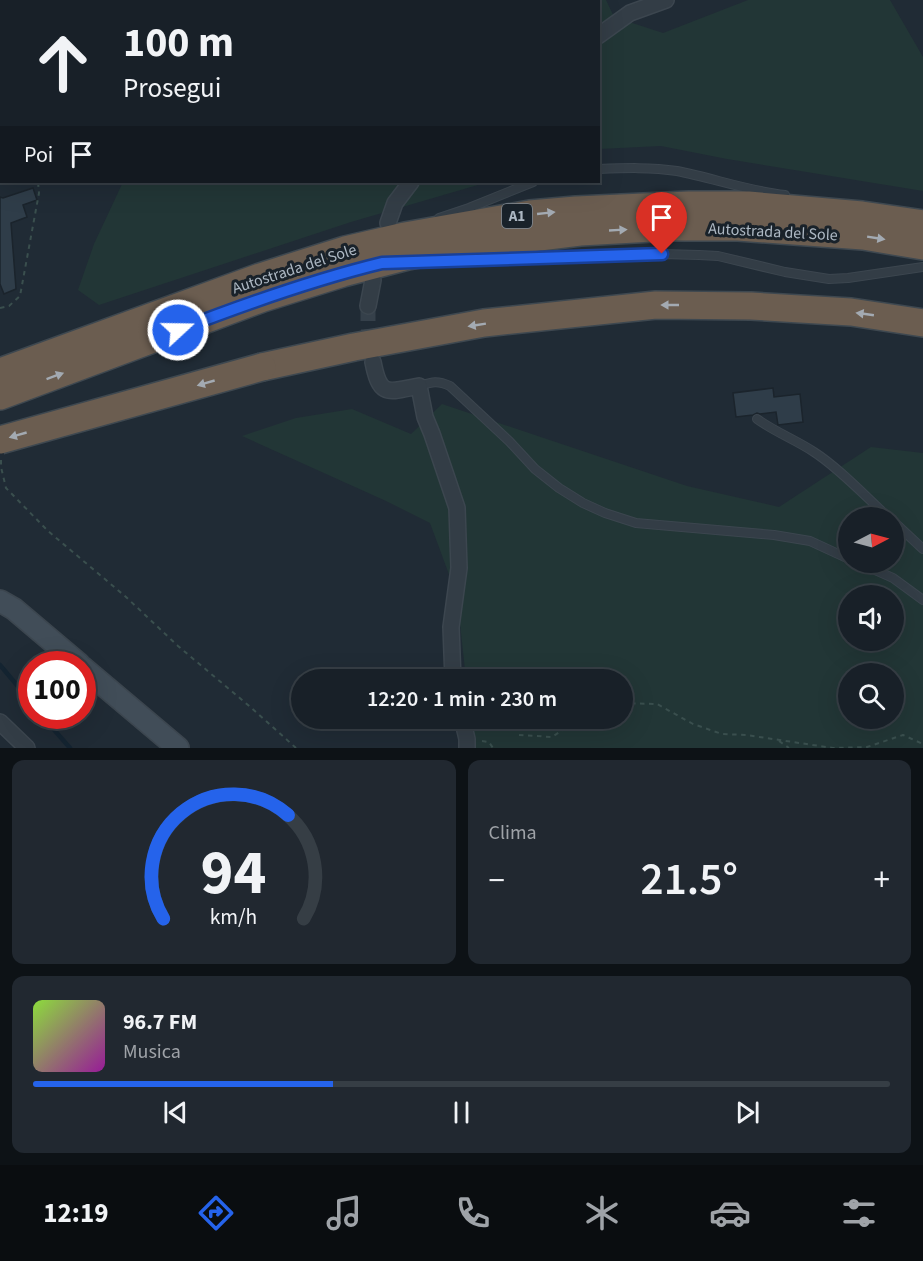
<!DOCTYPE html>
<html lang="it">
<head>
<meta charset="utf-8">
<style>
	:root { --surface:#182028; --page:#212830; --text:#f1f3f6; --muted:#9fa3a8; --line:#363e45; --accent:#2563eb }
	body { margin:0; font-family:"Source Sans 3",sans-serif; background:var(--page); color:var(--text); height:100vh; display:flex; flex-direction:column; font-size:22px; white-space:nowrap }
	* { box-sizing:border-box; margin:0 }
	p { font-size:20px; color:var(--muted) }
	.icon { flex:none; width:33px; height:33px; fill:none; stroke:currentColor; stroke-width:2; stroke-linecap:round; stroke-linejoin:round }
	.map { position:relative; height:748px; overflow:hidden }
	.panel { display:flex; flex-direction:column; gap:12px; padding:12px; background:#0d1216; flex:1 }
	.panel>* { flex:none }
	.hud { position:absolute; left:0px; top:0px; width:600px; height:183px; box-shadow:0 6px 24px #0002,0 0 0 2px var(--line); background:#182028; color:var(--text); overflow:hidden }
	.needle { width:39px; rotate:84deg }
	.fabs { position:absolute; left:838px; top:507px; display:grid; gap:12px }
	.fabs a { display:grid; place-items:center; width:66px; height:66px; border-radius:50%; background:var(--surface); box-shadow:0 6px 24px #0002,0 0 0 2px var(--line); font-size:30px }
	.speed { position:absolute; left:18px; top:651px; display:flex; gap:12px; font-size:30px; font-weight:700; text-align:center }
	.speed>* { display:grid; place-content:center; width:78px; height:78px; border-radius:50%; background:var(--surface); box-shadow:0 6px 24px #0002,0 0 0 2px var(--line); line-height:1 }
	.speed .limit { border:9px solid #d22; background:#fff; color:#111 }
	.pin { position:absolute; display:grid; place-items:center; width:51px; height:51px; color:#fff; margin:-62px -26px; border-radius:50% 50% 50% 0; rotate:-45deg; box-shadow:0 0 6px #0007 }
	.pin .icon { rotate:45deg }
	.me { position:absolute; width:66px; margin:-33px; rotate:69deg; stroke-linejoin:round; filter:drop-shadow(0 0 4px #0008) }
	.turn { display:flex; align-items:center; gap:21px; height:126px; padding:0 24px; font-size:27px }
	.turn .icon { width:78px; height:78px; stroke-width:2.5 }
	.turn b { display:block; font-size:42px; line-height:51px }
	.then { display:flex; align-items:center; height:57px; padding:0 24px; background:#0003; gap:12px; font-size:22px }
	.big { font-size:45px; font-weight:600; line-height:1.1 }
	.panel .widget { flex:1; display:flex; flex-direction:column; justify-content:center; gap:9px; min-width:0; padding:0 21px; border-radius:12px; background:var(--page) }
	.panel .dial { align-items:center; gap:0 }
	.dial svg { height:156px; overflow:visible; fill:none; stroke:var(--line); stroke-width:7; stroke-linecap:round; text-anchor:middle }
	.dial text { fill:var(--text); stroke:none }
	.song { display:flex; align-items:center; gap:18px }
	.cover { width:72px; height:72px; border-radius:9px; background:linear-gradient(135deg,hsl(90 70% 55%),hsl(300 70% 35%)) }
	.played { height:6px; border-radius:3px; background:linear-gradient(90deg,var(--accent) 35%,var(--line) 35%) }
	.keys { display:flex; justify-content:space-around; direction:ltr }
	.heat { display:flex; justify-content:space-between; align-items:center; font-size:33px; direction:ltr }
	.panel .tiles { flex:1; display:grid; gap:12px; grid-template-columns:1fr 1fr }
	.widget:last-child { grid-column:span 2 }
	.trip { position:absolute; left:291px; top:669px; width:342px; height:60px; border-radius:30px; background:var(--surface); box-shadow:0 6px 24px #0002,0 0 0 2px var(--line); font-weight:600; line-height:60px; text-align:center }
	.dock { display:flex; height:96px; justify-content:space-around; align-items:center; background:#0a0d10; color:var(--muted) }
	.dock .icon { width:42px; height:42px }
	.dock .on { color:var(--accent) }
	.dock b { font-size:27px; color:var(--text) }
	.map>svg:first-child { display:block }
	.green { fill:#223636; fill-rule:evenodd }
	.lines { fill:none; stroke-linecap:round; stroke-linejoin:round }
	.stream { stroke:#142431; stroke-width:4.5 }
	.building { fill:#2f3d49; stroke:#1b242c; stroke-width:1.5 }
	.street-tunnel { stroke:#35404a; stroke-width:15; stroke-dasharray:15 8; stroke-linecap:butt }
	.lane-casing { stroke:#3c464f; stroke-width:10 }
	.street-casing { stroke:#3c464f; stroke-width:18 }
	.secondary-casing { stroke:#3c464f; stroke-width:24 }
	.highway-casing { stroke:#3e4850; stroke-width:30 }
	.path { stroke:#3a4f4e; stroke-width:2; stroke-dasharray:4.5 4.5; stroke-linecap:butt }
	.lane { stroke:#333d46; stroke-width:8 }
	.street { stroke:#333d46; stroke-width:15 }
	.secondary { stroke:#414d58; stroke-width:21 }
	.highway { stroke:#6b5d50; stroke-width:27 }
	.highway-bridge-casing { stroke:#3e4850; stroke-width:30; stroke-linecap:butt }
	.highway-bridge { stroke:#6b5d50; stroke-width:27 }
	.oneway { fill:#a3aab2 }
	.route-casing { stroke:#184099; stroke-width:15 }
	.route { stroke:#2563eb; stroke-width:10 }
	.labels { text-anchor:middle; stroke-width:6; stroke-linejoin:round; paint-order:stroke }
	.shield { fill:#19222a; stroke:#818b95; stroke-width:1.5 }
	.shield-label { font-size:15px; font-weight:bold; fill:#adb8c3 }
	.street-label { font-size:16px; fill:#adb8c3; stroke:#19222a }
</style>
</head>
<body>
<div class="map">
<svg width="923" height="748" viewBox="0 0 923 748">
	<rect width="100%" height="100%" fill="#202b35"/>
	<path class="green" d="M547,0h59l8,17 49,16 85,-33h142l33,57v134l-196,-32 -66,-13 -62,3 -1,-147h-53z
		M123,182h365l-137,40 -252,83 -21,-15 16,-46z
		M442,404l245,82 92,21 92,-60 52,6v295h-461l8,-29 152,-1v-38l-156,-1 -9,-83 -27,-73 -44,-22 -144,-65 54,-18 56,-9 59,25zM849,518h45v44h-45zM849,596h45v44h-45zM849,674h45v44h-45z"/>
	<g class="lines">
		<path class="stream" d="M0,665l32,38
			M42,716l28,32"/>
	</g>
	<path class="building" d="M33,188l4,12 -14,5 4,12 -16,6 5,66 -12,5 -4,-10v-87l3,1z
		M773,388l1,9 26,-3 3,28 -25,3 -2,-13 -16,2 -3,-1 -4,2 -17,2 -3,-24z"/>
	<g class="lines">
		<path class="street-tunnel" d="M368,306v20l2,24"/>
		<defs>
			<path id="lane" d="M598,169c27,-1 53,-2 79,2 36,7 71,20 108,24
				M439,218l30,-10 64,-26
				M451,261l211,-7 37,1 19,1 67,16 44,7 19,-1 75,-11
				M419,386c13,-4 18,-6 31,0l59,55 26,28 24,19 24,15 22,10 31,10 138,12 36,6 39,18
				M757,419c18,13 39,21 57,33 25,16 52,45 75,66
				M894,522l29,27
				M857,562l36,16 30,22"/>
			<path id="street" d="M598,36l32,-23 36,-13
				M0,62h2
				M388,223l7,-20 16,-21
				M368,306l5,-26
				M373,362c7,36 15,30 46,24l6,31 7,17 25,74 2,60 -8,59 2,53
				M462,718l5,21v9
				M0,722l27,26"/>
			<path id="secondary" d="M0,601l14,8 65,55
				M82,667l96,81"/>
			<path id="highway" d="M262,367l92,-20 130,-24 172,-18 95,1 100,6 72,11
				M0,372l260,-95 85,-27 60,-14 125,-22 46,-4 113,-5h59l114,10 61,9
				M0,396l263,-98 80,-25 65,-17 44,-8 128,-16 91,-5h67l125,9 60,10"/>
		</defs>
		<use href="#lane" class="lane-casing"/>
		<use href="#street" class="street-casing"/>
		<use href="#secondary" class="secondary-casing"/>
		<use href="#highway" class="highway-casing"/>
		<path class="path" d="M0,308l9,-2 11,-10 19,-103 -1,-11
			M1,460v7l5,21 42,43 78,66 52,49 70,59 48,43
			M622,703l35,1 36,20 29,10 24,1 87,13 34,-1 36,-12 20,9
			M519,735l33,2 29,-19
			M482,741l7,1 4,6
			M779,741l10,7"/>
		<use href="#lane" class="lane"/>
		<use href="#street" class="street"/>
		<use href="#secondary" class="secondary"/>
		<use href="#highway" class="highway"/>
		<defs>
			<path id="highway-bridge" d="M0,440l262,-73"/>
		</defs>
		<use href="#highway-bridge" class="highway-bridge-casing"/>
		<use href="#highway-bridge" class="highway-bridge"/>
	</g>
	<defs><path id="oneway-solid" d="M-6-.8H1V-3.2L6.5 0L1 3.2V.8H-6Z" transform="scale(1.5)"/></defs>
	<g class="oneway">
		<use href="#oneway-solid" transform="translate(546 213) rotate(-6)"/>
		<use href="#oneway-solid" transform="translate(618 230) rotate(-3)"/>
		<use href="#oneway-solid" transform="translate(876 238) rotate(9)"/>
		<use href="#oneway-solid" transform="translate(670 305) rotate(-180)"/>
		<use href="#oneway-solid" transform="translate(865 314) rotate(-172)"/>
		<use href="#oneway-solid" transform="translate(477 325) rotate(171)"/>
		<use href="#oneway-solid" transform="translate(55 376) rotate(-20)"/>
		<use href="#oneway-solid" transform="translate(206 383) rotate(164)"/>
		<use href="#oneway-solid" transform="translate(18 435) rotate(164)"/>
	</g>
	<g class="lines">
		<defs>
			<path id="route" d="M178,330c67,-26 134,-50 204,-67l280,-9"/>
		</defs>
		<use href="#route" class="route-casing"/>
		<use href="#route" class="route"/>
	</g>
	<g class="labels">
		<rect class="shield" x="502" y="204" width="30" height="24" rx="4.5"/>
		<g class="shield-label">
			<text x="517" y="221">A1</text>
		</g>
		<g class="street-label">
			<text transform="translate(773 231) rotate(3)" y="6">Autostrada del Sole</text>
			<text transform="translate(294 268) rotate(-18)" y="6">Autostrada del Sole</text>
		</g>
	</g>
</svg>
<div class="fabs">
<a><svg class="needle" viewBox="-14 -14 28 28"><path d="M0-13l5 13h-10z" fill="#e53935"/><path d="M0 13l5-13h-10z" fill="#9fa3a8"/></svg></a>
<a><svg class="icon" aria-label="sound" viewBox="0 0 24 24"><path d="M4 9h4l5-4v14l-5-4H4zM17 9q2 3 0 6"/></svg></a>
<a><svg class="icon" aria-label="search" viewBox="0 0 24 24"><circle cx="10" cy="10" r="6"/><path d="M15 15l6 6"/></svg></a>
</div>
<div class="speed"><div class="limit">100</div></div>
<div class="pin" style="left:662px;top:254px;background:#d93025"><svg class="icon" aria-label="arrive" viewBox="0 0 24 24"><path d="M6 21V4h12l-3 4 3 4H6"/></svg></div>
<svg class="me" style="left:178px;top:330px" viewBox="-20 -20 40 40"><circle r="17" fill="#2563eb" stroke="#fff" stroke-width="3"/><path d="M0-11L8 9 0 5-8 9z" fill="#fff"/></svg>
<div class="trip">12:20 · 1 min · 230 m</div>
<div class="hud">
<div class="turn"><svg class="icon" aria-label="ahead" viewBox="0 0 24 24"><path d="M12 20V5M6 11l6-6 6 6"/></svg><div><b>100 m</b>Prosegui</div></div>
<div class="then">Poi<svg class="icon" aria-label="arrive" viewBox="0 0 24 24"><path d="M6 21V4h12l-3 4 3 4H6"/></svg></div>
</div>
</div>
<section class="panel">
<div class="tiles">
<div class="widget dial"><svg viewBox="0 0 100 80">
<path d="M14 69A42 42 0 1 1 86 69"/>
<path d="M14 69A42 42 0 0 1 78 16" stroke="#2563eb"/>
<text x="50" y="56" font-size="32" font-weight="700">94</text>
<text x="50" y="72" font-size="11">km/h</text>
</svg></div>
<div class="widget"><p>Clima</p>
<div class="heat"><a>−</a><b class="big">21.5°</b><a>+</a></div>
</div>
<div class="widget">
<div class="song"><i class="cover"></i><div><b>96.7 FM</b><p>Musica</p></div></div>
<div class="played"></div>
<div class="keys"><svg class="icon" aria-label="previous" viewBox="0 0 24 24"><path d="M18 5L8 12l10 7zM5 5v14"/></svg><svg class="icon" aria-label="pause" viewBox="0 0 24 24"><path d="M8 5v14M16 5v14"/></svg><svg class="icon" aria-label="next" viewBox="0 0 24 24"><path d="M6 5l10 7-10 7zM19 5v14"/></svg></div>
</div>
</div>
</section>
<nav class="dock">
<b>12:19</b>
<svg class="icon on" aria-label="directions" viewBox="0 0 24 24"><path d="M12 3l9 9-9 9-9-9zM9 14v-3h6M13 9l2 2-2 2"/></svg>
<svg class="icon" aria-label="music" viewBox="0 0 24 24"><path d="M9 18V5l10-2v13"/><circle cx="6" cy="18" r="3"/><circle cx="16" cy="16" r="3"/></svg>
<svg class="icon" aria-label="phone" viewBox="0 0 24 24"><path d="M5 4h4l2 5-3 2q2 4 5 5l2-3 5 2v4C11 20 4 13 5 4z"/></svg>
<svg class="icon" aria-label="climate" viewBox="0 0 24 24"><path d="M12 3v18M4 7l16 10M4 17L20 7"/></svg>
<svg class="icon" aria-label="car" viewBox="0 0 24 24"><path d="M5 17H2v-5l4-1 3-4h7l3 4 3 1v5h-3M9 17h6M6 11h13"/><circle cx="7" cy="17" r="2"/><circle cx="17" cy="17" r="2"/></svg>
<svg class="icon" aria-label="filters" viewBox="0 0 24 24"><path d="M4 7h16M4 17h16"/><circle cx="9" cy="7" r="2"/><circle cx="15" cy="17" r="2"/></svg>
</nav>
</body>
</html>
